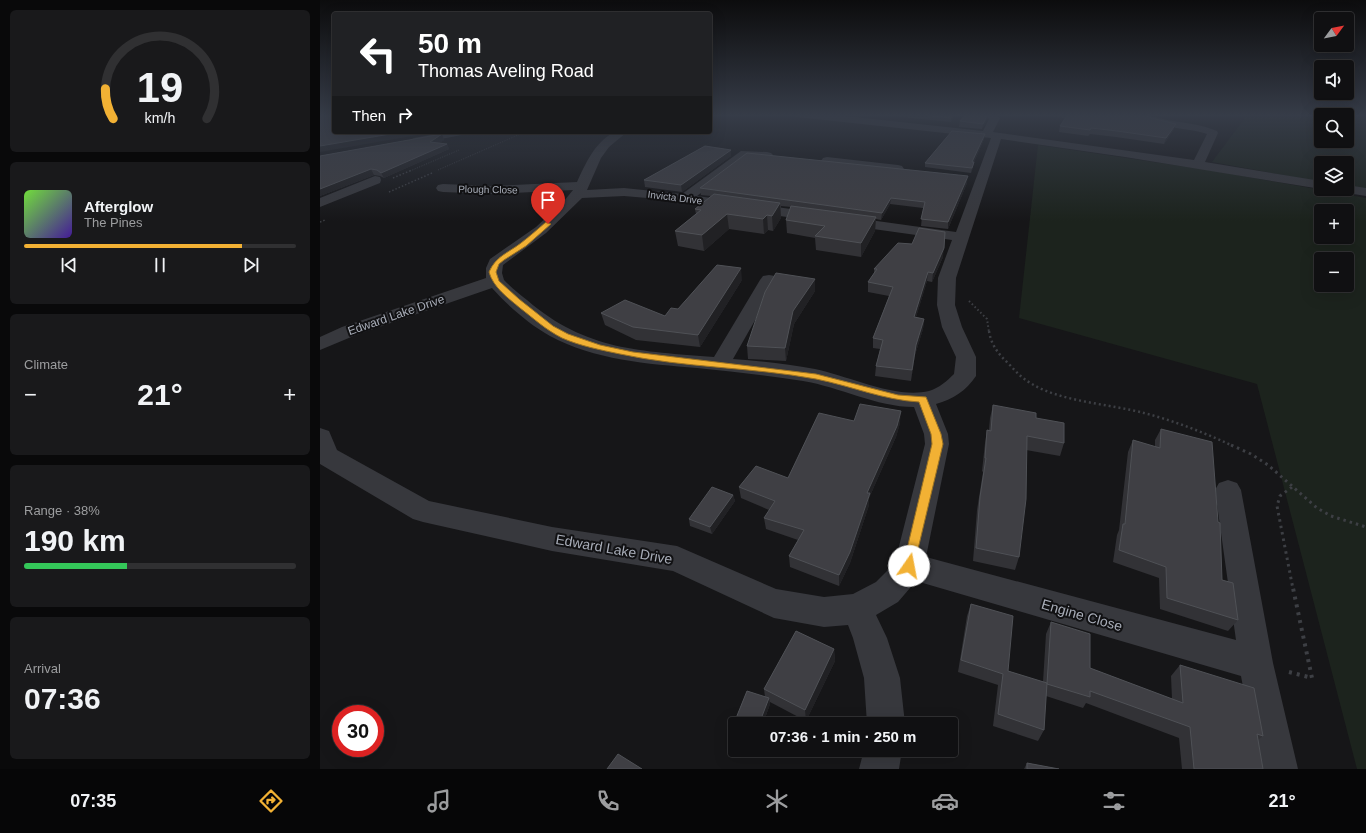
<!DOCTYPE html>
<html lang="en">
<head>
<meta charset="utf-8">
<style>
	:root { --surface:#101012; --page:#19191b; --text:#f1f3f6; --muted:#9c9d9f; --line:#303032; --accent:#f2b134 }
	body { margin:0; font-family:Helvetica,sans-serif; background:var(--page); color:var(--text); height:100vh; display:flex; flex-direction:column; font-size:15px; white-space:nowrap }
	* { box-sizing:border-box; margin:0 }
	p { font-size:13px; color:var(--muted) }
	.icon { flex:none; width:22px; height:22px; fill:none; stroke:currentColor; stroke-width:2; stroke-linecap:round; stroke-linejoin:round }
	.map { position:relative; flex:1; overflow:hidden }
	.drawer { display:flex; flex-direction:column; gap:10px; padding:10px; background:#09090a; width:320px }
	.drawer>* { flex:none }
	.guide { position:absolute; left:12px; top:12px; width:380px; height:122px; border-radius:4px; box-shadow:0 4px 16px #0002,0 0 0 1px var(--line); background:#202124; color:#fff; overflow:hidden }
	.needle { width:26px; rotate:58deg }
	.fabs { position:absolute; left:994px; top:12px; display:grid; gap:8px }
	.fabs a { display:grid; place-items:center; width:40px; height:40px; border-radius:4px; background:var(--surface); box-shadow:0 4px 16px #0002,0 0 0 1px var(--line); font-size:20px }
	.speed { position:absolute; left:12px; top:705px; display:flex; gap:8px; font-size:20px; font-weight:700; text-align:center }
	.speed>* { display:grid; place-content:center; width:52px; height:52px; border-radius:50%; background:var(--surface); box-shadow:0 4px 16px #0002,0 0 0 1px var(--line); line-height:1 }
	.speed .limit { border:6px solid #d22; background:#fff; color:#111 }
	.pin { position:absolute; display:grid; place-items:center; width:34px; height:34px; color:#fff; margin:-41px -17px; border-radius:50% 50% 50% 0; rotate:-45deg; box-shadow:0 0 4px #0007 }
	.pin .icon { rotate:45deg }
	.me { position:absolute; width:44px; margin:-22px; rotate:12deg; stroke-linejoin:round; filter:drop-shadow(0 0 3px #0008) }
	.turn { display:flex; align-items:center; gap:14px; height:84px; padding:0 20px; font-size:18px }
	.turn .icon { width:52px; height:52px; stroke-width:2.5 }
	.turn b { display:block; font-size:28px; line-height:34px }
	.then { display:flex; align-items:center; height:38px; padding:0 20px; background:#0003; gap:8px; font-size:15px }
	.big { font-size:30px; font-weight:600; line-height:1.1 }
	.drawer .tile { flex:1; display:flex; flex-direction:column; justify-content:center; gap:6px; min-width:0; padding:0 14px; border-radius:6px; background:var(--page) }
	.drawer .dial { align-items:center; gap:0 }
	.dial svg { height:104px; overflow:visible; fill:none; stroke:var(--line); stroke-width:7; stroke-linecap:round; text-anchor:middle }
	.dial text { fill:var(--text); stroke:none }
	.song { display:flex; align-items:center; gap:12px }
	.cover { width:48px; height:48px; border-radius:6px; background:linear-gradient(135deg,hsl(100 70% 55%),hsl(260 70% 35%)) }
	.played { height:4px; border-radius:2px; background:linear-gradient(90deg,var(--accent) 80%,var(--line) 80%) }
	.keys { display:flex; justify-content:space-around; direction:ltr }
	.heat { display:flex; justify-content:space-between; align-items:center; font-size:22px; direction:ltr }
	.charge { height:6px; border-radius:3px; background:linear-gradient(90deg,#34c759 38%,var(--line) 0) }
	.trip { position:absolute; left:408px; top:717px; width:230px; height:40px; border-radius:4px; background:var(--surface); box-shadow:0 4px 16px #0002,0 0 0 1px var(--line); font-weight:600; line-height:40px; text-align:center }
	.tab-bar { display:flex; height:64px; justify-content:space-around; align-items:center; background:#060607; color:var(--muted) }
	.tab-bar .icon { width:28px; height:28px }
	.tab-bar .current { color:var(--accent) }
	.tab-bar b { font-size:18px; color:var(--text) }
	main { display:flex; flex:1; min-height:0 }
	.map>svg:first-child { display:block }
	.green { fill:#1c231d; fill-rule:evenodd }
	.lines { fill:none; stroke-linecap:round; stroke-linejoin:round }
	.path-far5 { stroke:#3d3f44; stroke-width:1; stroke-dasharray:1 1.5; stroke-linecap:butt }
	.path-far4 { stroke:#3d3f44; stroke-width:1.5; stroke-dasharray:1.5 2; stroke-linecap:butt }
	.path-far3 { stroke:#3d3f44; stroke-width:2; stroke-dasharray:1.5 2.5; stroke-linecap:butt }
	.path-far2 { stroke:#3d3f44; stroke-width:2.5; stroke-dasharray:2 3; stroke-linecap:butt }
	.path-far1 { stroke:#3d3f44; stroke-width:3; stroke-dasharray:2.5 4; stroke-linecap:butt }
	.path { stroke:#3d3f44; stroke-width:4; stroke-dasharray:3 5; stroke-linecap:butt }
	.minor { fill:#37383d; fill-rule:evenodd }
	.wall { fill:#323236 }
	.shaded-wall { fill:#212124 }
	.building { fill:#3f3f44; stroke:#4f5156 }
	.route { fill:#f2b134; stroke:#9d7322 }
	.labels { text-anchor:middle; stroke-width:4; stroke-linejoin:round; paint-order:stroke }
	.far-street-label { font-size:10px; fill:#a8adb8; stroke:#111113 }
	.street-label { font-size:12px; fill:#a8adb8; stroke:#111113 }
	.near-street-label { font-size:14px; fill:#a8adb8; stroke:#111113 }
</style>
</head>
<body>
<main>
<section class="drawer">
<div class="tile dial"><svg viewBox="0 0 100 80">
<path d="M14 69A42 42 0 1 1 86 69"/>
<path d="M14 69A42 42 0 0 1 8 46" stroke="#f2b134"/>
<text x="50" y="56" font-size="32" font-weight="700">19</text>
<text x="50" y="72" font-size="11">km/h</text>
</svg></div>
<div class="tile">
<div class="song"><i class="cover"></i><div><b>Afterglow</b><p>The Pines</p></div></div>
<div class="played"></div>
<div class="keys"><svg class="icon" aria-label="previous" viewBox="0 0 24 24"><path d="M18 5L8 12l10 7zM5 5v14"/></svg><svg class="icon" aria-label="pause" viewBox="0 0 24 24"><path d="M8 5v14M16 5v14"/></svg><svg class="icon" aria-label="next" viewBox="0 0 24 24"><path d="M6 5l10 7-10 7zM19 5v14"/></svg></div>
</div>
<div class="tile"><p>Climate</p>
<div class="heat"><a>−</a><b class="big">21°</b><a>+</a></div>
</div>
<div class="tile"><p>Range · 38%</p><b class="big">190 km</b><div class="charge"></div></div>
<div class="tile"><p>Arrival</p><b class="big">07:36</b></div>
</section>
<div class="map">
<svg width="1046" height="769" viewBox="0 0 1046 769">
	<rect width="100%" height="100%" fill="#161618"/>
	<path class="green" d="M928,114h118v75l-19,-3v-23h-26v19l-109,-20zM1001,115h26v26h-26z
		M718,145l177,26 151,27v571h-9l-100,-385 -238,-66zM1001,211h26v26h-26zM1001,259h26v26h-26z"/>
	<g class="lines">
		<path class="path-far5" d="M118,170l87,-38
			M90,171l49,-21"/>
		<path class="path-far4" d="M73,178l19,-8
			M69,192l43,-19
			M0,222l5,-2"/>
		<path class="path-far3" d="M649,301l18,18 2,13"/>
		<path class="path-far2" d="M669,331c2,14 10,24 20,33 7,8 14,15 23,20 30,18 78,20 112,29 31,8 61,20 89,33"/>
		<path class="path-far1" d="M911,445l20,9 17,11 49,43 14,8 35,11
			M972,487l-12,9 -3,10 16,83"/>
		<path class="path" d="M969,672l23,6 -19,-90"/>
		<path class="minor" d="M472,114h35l156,17 6,-12 -8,-4 11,-1 8,4 -7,14 201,28 13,-26c-19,-7 -58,-5 -71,-20 11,-1 20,4 31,6 17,3 34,4 50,11l1,2 -13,29 116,19v8l-196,-32 -124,-18 -45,139 -1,27 7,22 14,30v19c-10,15 -23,23 -40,28l12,30 1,10 -23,113 310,83 -21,-150 4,-7 9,-3 9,3 4,7 32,173 25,106h-40l-17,-93 -325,-95 -18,21 -22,13 11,23 13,40 5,46h-38l-3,-46 -11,-40 -5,-13 -24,2 -50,-9 -101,-47 -121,-20 -129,-29 -10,-3 -93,-55v-36l9,3 8,19 92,51 123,26 125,19 99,43 48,8 29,-3 23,-12 16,-16 3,-4 30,-118 -1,-10 -10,-27c-38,0 -74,-20 -111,-26 -35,-6 -71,-9 -106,-13 -49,-4 -103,-8 -147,-32 -21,-12 -42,-30 -58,-48l-136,47 -36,15v-13l22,-10 144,-49v-10l4,-9 46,-32 28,-26 9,-11 -81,4 -49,-2 -5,-1 -2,-3 2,-3 5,-1 49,2 85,-4c8,-17 18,-41 38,-50 3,-1 9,0 12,0l-18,15 -8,11 -14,32 37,-2 58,6 59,-43 26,1 4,1 2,2 -2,2h-24l-50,39 259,36 35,-94 -194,-21zM304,196l35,3 293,41 -14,38 -1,27 5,22 14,30 -2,17c-7,7 -15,14 -25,17 -34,8 -80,-15 -114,-22 -27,-5 -54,-8 -82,-10l45,-79 -3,-4 -6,-1 -6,1 -3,4 -46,77c-73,-6 -128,-6 -187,-57 -8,-6 -16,-13 -23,-20l-2,-7 1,-8 43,-32 36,-35z
			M125,132h22l-5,3 -48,9 -6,-3 6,-3z
			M507,157l71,8 4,1 2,3 -2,3 -4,1 -75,-9 -2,-3 2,-3z
			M55,176l5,1 1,3 -1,3 -60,24v-9z
			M1027,185l19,3v8l-25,-4 -2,-3h8z
			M544,750h38l-3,19h-40z"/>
	</g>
	<path class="wall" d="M552,114h83l-4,8z
		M701,114h121l32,15 -10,15 -48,-7 -26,-3 -2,2 -29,-4 1,-6 6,-8z
		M667,120l-5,9 -23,-2 1,-6z
		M122,134l2,6 -5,3 8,1 2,5 -65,29 -4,-2 -6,-1 -54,21v-40z
		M665,134l-1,5 -10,23 -1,5 -2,6 -46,-6v-4z
		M411,150v6l-49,36 -37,-5 -1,-7z
		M647,183l-19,46 -27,-3 2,-18 -33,-4 -9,16 -5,-1 -1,12 -14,26 -45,-7 -1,-12 -28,-5 -1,-13 5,-13 -10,-1v12l-8,13 -5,-1 -4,4 -35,-5 -25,22 -26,-5 -3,-15 21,-17 -1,-5 16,-13 -10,-1 -1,-7z
		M623,257l-11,25 -5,-1 -11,36 8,2 -1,10 -8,26 -4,26 -36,-5 1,-10 4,-17 -7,-1v-10l16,-42 -21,-4v-10l6,-9v-4z
		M495,279v12l-21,33 -8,37 -38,-2 -1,-13z
		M422,280l-42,67 -64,-7 -31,-15 -4,-12 64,3 13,-7z
		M673,405l43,13 28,25 -4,13 -34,-6 -7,107 -4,13 -42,-9 4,-51 6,-38 -1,-1 3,-28 2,-13h2l1,-12z
		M534,421l46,2 -4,14 -27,61v7l-19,58 -11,23 -49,-19 -1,-11 9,-16 -32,-11 -2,-11 5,-8 -28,-12 -2,-11 49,-9z
		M841,429l77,191 -10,11 -68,-22 -1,-31 -46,-16 4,-27 2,-5 9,-78 5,-12 22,7v-7z
		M413,495l2,6 -23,33 -22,-8 -1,-7z
		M651,604l37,67 35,11 3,-48 5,-12 39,46 82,31 -1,-23 9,-11 83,71 -5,4 5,29h-81l-3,-31 -93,-35 -3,5 -37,-12 -2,34 -6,11 -45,-15 5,-41 -40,-13 9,-56z
		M476,631l38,18 1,12 -29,60 -36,-19v2l-7,20h-28v21l-5,-1 -2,-6 19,-47 18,6 -1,-8z
		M707,763l32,6h-35z"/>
	<path class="shaded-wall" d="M633,114h2l-4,8v-4z
		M668,114l-1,6 -5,9 1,-5z
		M856,124l-2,5 -10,15 2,-6z
		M82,132h33l-115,20v-6z
		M122,134l2,6 -12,8 -2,-6z
		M665,134l-1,5 -12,28v-5z
		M127,144l2,5 -65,29 -3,-5z
		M411,150v6l-49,36 -1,-7z
		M654,162l-1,5 -2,6 1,-5z
		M51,169l3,6 -54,21v-7z
		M648,176l-1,7 -19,46v-7z
		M571,198l-1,6 -9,16 1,-7z
		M460,203l1,15 -8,13 -1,-15z
		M407,214l2,15 -25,22 -2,-16z
		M447,215l1,15 -4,4 -1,-15z
		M556,217l-1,14 -14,26v-14z
		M624,248l-1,9 -11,25 1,-9z
		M421,268l1,12 -42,67 -2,-12z
		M608,272l-1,9 -14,46 1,-10z
		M495,279v12l-21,33 -8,37 -1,-13 8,-37z
		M604,319l-1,10 -8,26 -4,26 5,-36z
		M581,411l-1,12 -4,14 -27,61v7l-19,58 -11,23v-11l28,-82z
		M413,495l2,6 -23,33 -2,-7z
		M514,649l1,12 -29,60 -1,-11z
		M449,698l1,6 -7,20h-4z"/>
	<path class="building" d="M0,114h14v18h68l-82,14z
		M593,114h40l-2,4z
		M646,114h22l-5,10 -23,-3z
		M748,114h74l9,4 25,6 -10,14 -49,-7 -26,-3 -1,2 -30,-4z
		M632,131l33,3 -13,28h2l-2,6 -47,-5z
		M122,134l-12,8 17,2 -66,29 -4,-3 -6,-1 -51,20v-33z
		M385,146l26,4 -50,35 -37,-5z
		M427,153l221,23 -20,46 -27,-3 4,-17 -34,-4 -9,15 -182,-25z
		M394,194l66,9 -8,13 -5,-1 -4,4 -36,-5 -25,21 -27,-4 26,-21 -6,-1z
		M471,206l85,11 -15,26 -46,-7 10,-10 -39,-6z
		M599,228l26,4 -1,16 -11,25 -5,-1 -14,45 10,2 -8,26 -4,25 -36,-4 7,-26 -10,-2 20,-51 -25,-5 9,-13h-3l24,-26 14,1z
		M397,265l24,3 -43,67 -65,-8 -32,-14 24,-13 40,16 6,-8 7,1z
		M456,273l39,6 -22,32 -8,37 -38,-2 18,-54z
		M540,404l41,7 -4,15 -30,67h3l-20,59 -11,23 -50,-19 15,-26 -40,-12 11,-17 -36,-14 17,-21 32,12 31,-65 35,8z
		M673,405l43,8v5l28,5v20l-37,-7 -1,63 -7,58 -43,-9 4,-51 6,-39h-1l2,-28 4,1z
		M841,429l51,13 6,80 2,1 2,57 11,3 5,37 -71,-22 -1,-31 -47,-17 4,-26h2l8,-84 27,8z
		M392,487l21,8 -23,32 -21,-8z
		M651,604l42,12 -5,55 39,12 -3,47 -46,-16 5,-40 -42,-14z
		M731,622l39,12v34l93,35 -3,-38 74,23 9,48 -6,-2 6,35h-69l-4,-42 -100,-36v6l-43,-13z
		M476,631l38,18 -29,61 -41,-21z
		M427,691l22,7 -10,26h-24v16l-7,-2z
		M298,754l24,15h-35z
		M707,763l32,6h-32z"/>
	<linearGradient id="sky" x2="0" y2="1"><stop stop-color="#0c0c0d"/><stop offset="0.52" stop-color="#363c48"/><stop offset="1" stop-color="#363c48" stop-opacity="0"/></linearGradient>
	<rect width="1046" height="221" fill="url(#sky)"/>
	<path class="route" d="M226,222l5,2 -25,22 -22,14 -5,4 -3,8 3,9 20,18 34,27 15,8 32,11 33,7 183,22 82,21 28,2 15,37 2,10 -30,126 -4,2 -5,-2 -1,-4 29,-122 -1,-10 -12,-32c-35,-2 -68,-16 -103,-23 -65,-12 -131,-11 -196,-25 -19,-4 -40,-8 -58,-16 -16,-8 -29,-20 -42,-30 -12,-10 -27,-21 -31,-36 7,-16 19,-19 32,-29 9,-7 17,-14 25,-21z"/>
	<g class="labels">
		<g class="far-street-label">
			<text transform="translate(168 189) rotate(1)" y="4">Plough Close</text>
			<text transform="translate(355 197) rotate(7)" y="4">Invicta Drive</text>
		</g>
		<g class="street-label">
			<text transform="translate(76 315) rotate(-19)" y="4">Edward Lake Drive</text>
		</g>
		<g class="near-street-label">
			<text transform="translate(294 549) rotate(10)" y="5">Edward Lake Drive</text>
			<text transform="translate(762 615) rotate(16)" y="5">Engine Close</text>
		</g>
	</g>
</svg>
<div class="fabs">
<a><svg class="needle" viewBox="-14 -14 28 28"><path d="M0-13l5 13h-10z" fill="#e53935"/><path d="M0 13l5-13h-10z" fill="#9c9d9f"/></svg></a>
<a><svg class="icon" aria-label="sound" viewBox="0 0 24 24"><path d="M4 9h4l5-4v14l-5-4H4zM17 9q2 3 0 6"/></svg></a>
<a><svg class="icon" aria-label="search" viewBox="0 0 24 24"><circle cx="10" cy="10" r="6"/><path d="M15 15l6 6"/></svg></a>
<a><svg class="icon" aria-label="layers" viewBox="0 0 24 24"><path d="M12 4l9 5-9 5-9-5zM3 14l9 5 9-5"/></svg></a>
<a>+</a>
<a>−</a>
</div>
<div class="speed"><div class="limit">30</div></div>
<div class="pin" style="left:228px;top:224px;background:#d93025"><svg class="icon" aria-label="arrive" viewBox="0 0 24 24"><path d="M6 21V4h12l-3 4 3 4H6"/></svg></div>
<svg class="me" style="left:589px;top:566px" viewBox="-20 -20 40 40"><circle r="19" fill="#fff"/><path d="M0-13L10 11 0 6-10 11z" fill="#f2b134"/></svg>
<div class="trip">07:36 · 1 min · 250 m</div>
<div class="guide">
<div class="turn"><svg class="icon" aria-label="left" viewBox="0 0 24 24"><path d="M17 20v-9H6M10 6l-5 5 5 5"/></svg><div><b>50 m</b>Thomas Aveling Road</div></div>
<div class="then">Then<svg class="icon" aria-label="right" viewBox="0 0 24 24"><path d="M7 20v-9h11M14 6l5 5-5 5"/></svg></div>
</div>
</div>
</main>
<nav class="tab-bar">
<b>07:35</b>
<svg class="icon current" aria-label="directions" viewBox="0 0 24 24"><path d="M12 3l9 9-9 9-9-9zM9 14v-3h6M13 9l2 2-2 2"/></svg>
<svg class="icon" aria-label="music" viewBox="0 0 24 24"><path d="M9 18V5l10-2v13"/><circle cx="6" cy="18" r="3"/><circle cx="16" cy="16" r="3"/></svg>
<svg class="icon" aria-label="phone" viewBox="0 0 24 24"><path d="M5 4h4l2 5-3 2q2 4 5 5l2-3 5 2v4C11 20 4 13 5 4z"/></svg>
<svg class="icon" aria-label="climate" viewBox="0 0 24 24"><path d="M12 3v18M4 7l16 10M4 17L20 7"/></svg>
<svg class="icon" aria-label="car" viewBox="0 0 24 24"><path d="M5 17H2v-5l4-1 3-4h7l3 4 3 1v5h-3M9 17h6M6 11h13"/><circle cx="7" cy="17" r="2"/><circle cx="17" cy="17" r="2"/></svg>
<svg class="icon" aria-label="filters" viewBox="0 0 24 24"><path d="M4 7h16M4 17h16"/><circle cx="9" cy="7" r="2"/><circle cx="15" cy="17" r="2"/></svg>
<b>21°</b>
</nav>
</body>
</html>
